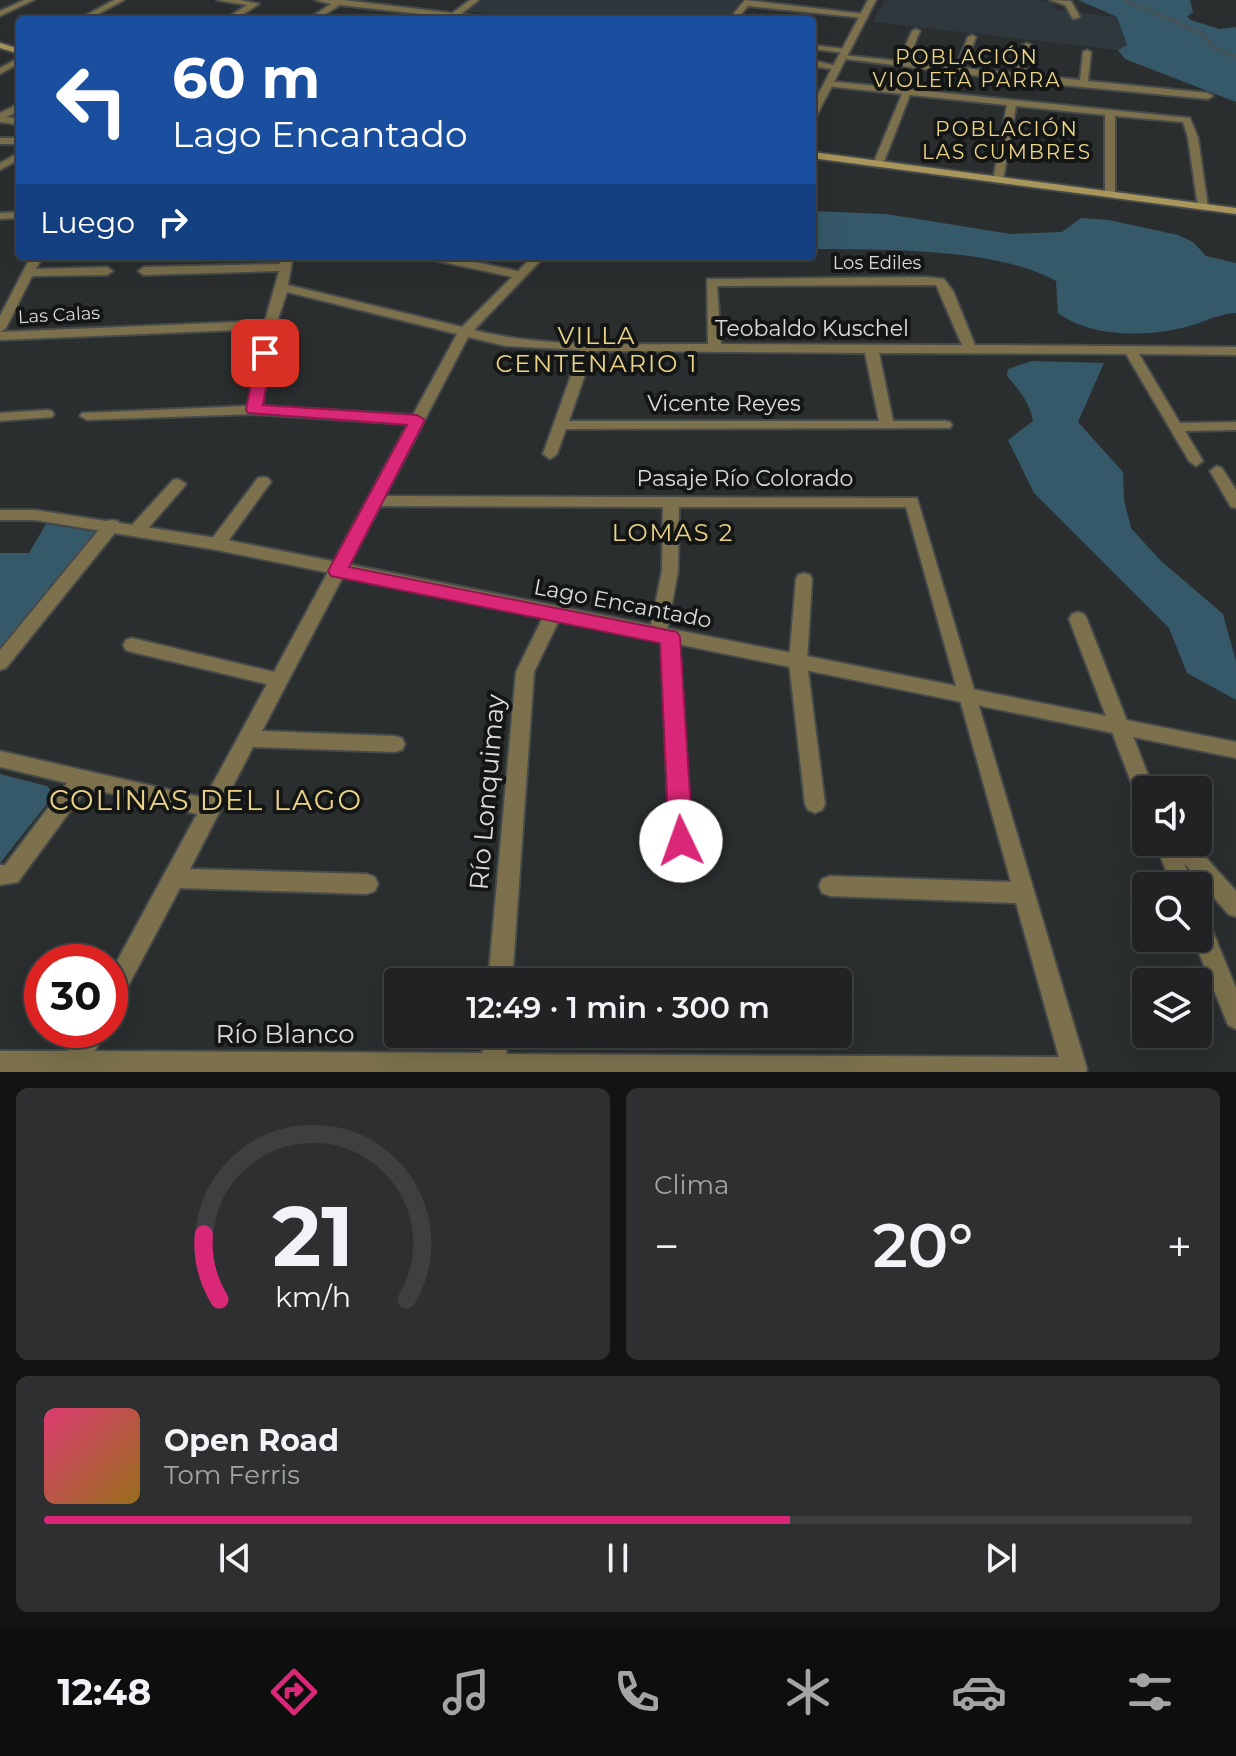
<!DOCTYPE html>
<html lang="es">
<head>
<meta charset="utf-8">
<style>
	:root { --surface:#202223; --page:#2d2f30; --text:#f1f3f6; --muted:#a2a4a6; --line:#3d3f41; --accent:#db2777 }
	body { margin:0; font-family:Montserrat,sans-serif; background:var(--page); color:var(--text); height:100vh; display:flex; flex-direction:column; font-size:30px; white-space:nowrap }
	* { box-sizing:border-box; margin:0 }
	p { font-size:26px; color:var(--muted) }
	.icon { flex:none; width:44px; height:44px; fill:none; stroke:currentColor; stroke-width:2; stroke-linecap:round; stroke-linejoin:round }
	.map { position:relative; height:1072px; overflow:hidden }
	.side { display:flex; flex-direction:column; gap:16px; padding:16px; background:#121313; flex:1 }
	.side>* { flex:none }
	.guide { position:absolute; left:16px; top:16px; width:800px; height:244px; border-radius:8px; box-shadow:0 8px 32px #0002,0 0 0 2px var(--line); background:#1a4fa0; color:#fff; overflow:hidden }
	.buttons { position:absolute; left:1132px; top:776px; display:grid; gap:16px }
	.buttons a { display:grid; place-items:center; width:80px; height:80px; border-radius:8px; background:var(--surface); box-shadow:0 8px 32px #0002,0 0 0 2px var(--line); font-size:40px }
	.speed { position:absolute; left:24px; top:944px; display:flex; gap:16px; font-size:40px; font-weight:700; text-align:center }
	.speed>* { display:grid; place-content:center; width:104px; height:104px; border-radius:50%; background:var(--surface); box-shadow:0 8px 32px #0002,0 0 0 2px var(--line); line-height:1 }
	.speed .limit { border:12px solid #d22; background:#fff; color:#111 }
	.pin { position:absolute; display:grid; place-items:center; width:68px; height:68px; color:#fff; margin:-34px; border-radius:16px; box-shadow:0 4px 12px #0006 }
	.me { position:absolute; width:88px; margin:-44px; rotate:357deg; stroke-linejoin:round; filter:drop-shadow(0 0 6px #0008) }
	.turn { display:flex; align-items:center; gap:28px; height:168px; padding:0 24px; font-size:36px }
	.turn .icon { width:104px; height:104px; stroke-width:2.5 }
	.turn b { display:block; font-size:56px; line-height:68px }
	.then { display:flex; align-items:center; height:76px; padding:0 24px; background:#0003; gap:16px; font-size:30px }
	.big { font-size:60px; font-weight:600; line-height:1.1 }
	.side .card { flex:1; display:flex; flex-direction:column; justify-content:center; gap:12px; min-width:0; padding:0 28px; border-radius:12px; background:var(--page) }
	.side .dial { align-items:center; gap:0 }
	.dial svg { height:208px; overflow:visible; fill:none; stroke:var(--line); stroke-width:7; stroke-linecap:round; text-anchor:middle }
	.dial text { fill:var(--text); stroke:none }
	.song { display:flex; align-items:center; gap:24px }
	.cover { width:96px; height:96px; border-radius:12px; background:linear-gradient(135deg,hsl(340 70% 55%),hsl(40 70% 35%)) }
	.played { height:8px; border-radius:4px; background:linear-gradient(90deg,var(--accent) 65%,var(--line) 65%) }
	.keys { display:flex; justify-content:space-around; direction:ltr }
	.heat { display:flex; justify-content:space-between; align-items:center; font-size:44px; direction:ltr }
	.side .tiles { flex:1; display:grid; gap:16px; grid-template-columns:1fr 1fr }
	.card:last-child { grid-column:span 2 }
	.trip { position:absolute; left:384px; top:968px; width:468px; height:80px; border-radius:8px; background:var(--surface); box-shadow:0 8px 32px #0002,0 0 0 2px var(--line); font-weight:600; line-height:80px; text-align:center }
	.tab-bar { display:flex; height:128px; justify-content:space-around; align-items:center; background:#0d0e0e; color:var(--muted) }
	.tab-bar .icon { width:56px; height:56px }
	.tab-bar .current { color:var(--accent) }
	.tab-bar b { font-size:36px; color:var(--text) }
	.map>svg:first-child { display:block }
	.built { fill:#2f383d }
	.green { fill:#365969 }
	.lines { fill:none; stroke-linecap:round; stroke-linejoin:round }
	.stream { stroke:#42535a; stroke-width:4 }
	.minor-casing { stroke:#474a4b; stroke-width:4 }
	.tertiary-casing { stroke:#474a4b; stroke-width:4 }
	.secondary-casing { stroke:#474a4b; stroke-width:4 }
	.minor { fill:#7c714c; fill-rule:evenodd }
	.tertiary { fill:#7c714c; fill-rule:evenodd }
	.secondary { fill:#a9965a; fill-rule:evenodd }
	.route { fill:#db2777; stroke:#8e194d; stroke-width:2 }
	.labels { text-anchor:middle; stroke-width:8; stroke-linejoin:round; paint-order:stroke }
	.far-street-label { font-size:18px; fill:#dadcdd; stroke:#141616 }
	.far-neighbourhood-label { font-size:20px; letter-spacing:2px; fill:#ecd487; stroke:#141616 }
	.street-label { font-size:22px; fill:#dadcdd; stroke:#141616 }
	.neighbourhood-label { font-size:24px; letter-spacing:2px; fill:#ecd487; stroke:#141616 }
	.near-street-label { font-size:26px; fill:#dadcdd; stroke:#141616 }
	.near-neighbourhood-label { font-size:28px; letter-spacing:2px; fill:#ecd487; stroke:#141616 }
</style>
</head>
<body>
<div class="map">
<svg width="1236" height="1072" viewBox="0 0 1236 1072">
	<rect width="100%" height="100%" fill="#2b2e2f"/>
	<path class="built" d="M481,0h260l-16,20h-188l-72,-9z
		M885,0h155l13,3 4,7 60,7 10,28 -9,5 -245,-28z"/>
	<path class="green" d="M1078,0h112l3,12 -6,5 4,3 28,9 17,-2v75l-111,-43 -7,-9 9,-5 -10,-28z
		M812,211l74,3 125,20 51,-2 19,-14 28,2 69,15 15,7 13,14 30,7v50c-16,1 -28,7 -43,12 -40,12 -100,14 -135,-12l-2,-32c-62,-34 -172,-31 -244,-32z
		M1032,361l72,2 -26,59 45,50 1,28 7,28 29,32 63,54 13,47v39l-49,-27 -18,-45 -135,-135 -26,-53 25,-19c-3,-19 -14,-31 -26,-45l1,-7z
		M46,524l50,8 -96,116v-95h29z
		M0,774l47,12 7,9 -54,68z"/>
	<g class="lines">
		<path class="stream" d="M1125,0l78,34 10,14 23,9"/>
		<defs>
			<path id="minor" d="M24,0h10l-34,16v-5z
				M114,0h10l-37,20h-10z
				M217,0h23l19,4 -25,16h-10l23,-15z
				M315,0h28l109,13 18,-13h9l-18,14 37,6 -43,-2 -6,2 -2,-3 -107,-12 -24,15h-9l24,-16z
				M745,0l119,14 4,2 -4,2 -116,-12 -12,14h-8z
				M1050,0l21,1 9,16 -7,2 -8,-14z
				M916,29l4,2 -13,31 49,5 12,-30 4,-2 4,2 -12,31 52,5 7,-28 4,-2 4,2 -7,29 56,6 3,-28 4,-2 4,2 -3,29 120,12 5,3 -5,3 -189,-18 -181,-23 4,-3 57,6 13,-30z
				M812,45l33,4 4,2 -4,2 -33,-4z
				M20,57v6l-20,11v-6z
				M812,60l29,7 -4,3 -25,-4z
				M828,81l362,37 8,20 10,69 -5,3 -5,-3 -10,-69 -5,-16 -68,-6v78l-5,3 -5,-3v-79l-89,-9 -13,74 -5,3 -5,-3 14,-75 -97,-10 -27,69 -5,3 -5,-3 29,-70 -77,-8 -1,-2z
				M20,103v7l-13,7 13,2v6l-20,-3v-9z
				M0,138h20v6h-20z
				M20,152v7l-20,11v-7z
				M20,212v6l-20,1v-6z
				M31,256h12l-7,13 71,-2 6,4 -6,4 -75,1 -26,52 -6,4v-16z
				M281,256h12l-5,29 174,42 50,-50 -83,-18 -6,-3h23l72,15 15,-15h12l-71,74c75,19 157,13 234,14l-1,-65 219,-2 18,2 9,12 22,54 261,2v8l-97,-1 41,69 56,-1v8l-51,1 18,30 -7,5 -7,-5 -63,-107 -247,-1 14,68h52l5,1 2,3 -2,3 -384,1 -9,25 -7,5 -7,-5 37,-104 -74,-4 -38,-9 -83,159 532,2 170,571 -1,3h-1086v-21h68l12,-21h25l-10,21 387,2 2,-19h24l-2,20 553,3 -43,-154 -186,-7 -8,-3 -3,-7 3,-7 8,-3 181,6 -105,-375h-227l-1,64 -11,60 9,1 3,5 14,233 -3,7 -8,3 -8,-3 -3,-7 -10,-230 -9,-1 -3,-5 13,-63 1,-64 -283,-1 -118,225 133,5 7,2 3,6 -3,6 -7,2 -142,-5 -63,122 177,5 8,3 3,7 -3,7 -8,3 -187,-6 -62,117 -8,4v-35l87,-160 -110,-26 -69,94 -18,3v-20h5l62,-82 -67,-16v-16l205,47 62,-114 -135,-32 -6,-2 -3,-5 3,-5 6,-2 142,34 134,-248 -154,-10 -167,6 -7,-4 2,-3 166,-7 15,-77 -263,11v-8l265,-11 14,-50 -135,4 -6,-4 6,-4 136,-3zM936,285l26,60 -241,-1 -4,-58zM287,292l170,42 -44,81 -151,-9 14,-81zM593,351l272,2 14,68h-310z
				M47,410l5,1 2,3 -2,3 -52,4v-8z
				M1217,466l5,2 14,22v18l-5,-1 -21,-36z
				M263,477l5,1 3,4 -3,4 -45,62h-12l-2,-4 2,-4 47,-62z
				M178,479l8,5 -3,4 -40,46h-12l-2,-4 2,-4 42,-46z
				M112,520l6,1 2,4 -2,4 -112,139 -6,2v-20l106,-129z
				M804,573l6,2 2,4 -5,83 18,142 -3,6 -7,3 -7,-3 -3,-6 -16,-142 7,-83 2,-4z
				M553,608l6,1 3,5 -28,58 -22,310h-24l28,-310 31,-63z
				M1078,612l6,2 3,5 67,171h-8v14l-7,-3 -3,-6 -67,-176 3,-5z
				M1155,842h37l44,49v26l-8,-3 -44,-51 10,23h-22z
				M1198,912l8,3 30,73v41l-8,-4 -35,-87h5z"/>
			<path id="tertiary" d="M868,0h8l-59,115 -5,3v-12z
				M0,510h35l182,28 1019,204v16l-1019,-208 -182,-30h-35z"/>
			<path id="secondary" d="M0,43l20,6v5l-20,-6z
				M812,152l424,56v6l-424,-56z"/>
		</defs>
		<use href="#minor" class="minor-casing"/>
		<use href="#tertiary" class="tertiary-casing"/>
		<use href="#secondary" class="secondary-casing"/>
		<use href="#minor" class="minor"/>
		<use href="#tertiary" class="tertiary"/>
		<use href="#secondary" class="secondary"/>
	</g>
	<path class="route" d="M265,349l7,4 -9,52 154,10 8,5 -76,147 328,65 3,5 13,204 -4,8 -8,3 -9,-3 -3,-8 -9,-198 -329,-67 -3,-5 79,-146 -159,-12 -2,-3 11,-57z"/>
	<g class="labels">
		<g class="far-street-label">
			<text x="877" y="269">Los Ediles</text>
			<text transform="translate(59 315) rotate(-3)" y="6">Las Calas</text>
		</g>
		<g class="far-neighbourhood-label">
			<text x="967" y="64">POBLACIÓN<tspan x="967" dy="23">VIOLETA PARRA</tspan></text>
			<text x="1007" y="136">POBLACIÓN<tspan x="1007" dy="23">LAS CUMBRES</tspan></text>
		</g>
		<g class="street-label">
			<text x="812" y="336">Teobaldo Kuschel</text>
			<text x="724" y="411">Vicente Reyes</text>
			<text x="745" y="486">Pasaje Río Colorado</text>
			<text transform="translate(623 603) rotate(11)" y="8">Lago Encantado</text>
		</g>
		<g class="neighbourhood-label">
			<text x="597" y="344">VILLA<tspan x="597" dy="28">CENTENARIO 1</tspan></text>
			<text x="673" y="541">LOMAS 2</text>
		</g>
		<g class="near-street-label">
			<text transform="translate(487 792) rotate(-85)" y="9">Río Lonquimay</text>
			<text x="285" y="1043">Río Blanco</text>
		</g>
		<g class="near-neighbourhood-label">
			<text x="206" y="810">COLINAS DEL LAGO</text>
		</g>
	</g>
</svg>
<div class="buttons">
<a><svg class="icon" aria-label="sound" viewBox="0 0 24 24"><path d="M4 9h4l5-4v14l-5-4H4zM17 9q2 3 0 6"/></svg></a>
<a><svg class="icon" aria-label="search" viewBox="0 0 24 24"><circle cx="10" cy="10" r="6"/><path d="M15 15l6 6"/></svg></a>
<a><svg class="icon" aria-label="layers" viewBox="0 0 24 24"><path d="M12 4l9 5-9 5-9-5zM3 14l9 5 9-5"/></svg></a>
</div>
<div class="speed"><div class="limit">30</div></div>
<div class="pin" style="left:265px;top:353px;background:#d93025"><svg class="icon" aria-label="arrive" viewBox="0 0 24 24"><path d="M6 21V4h12l-3 4 3 4H6"/></svg></div>
<svg class="me" style="left:681px;top:841px" viewBox="-20 -20 40 40"><circle r="19" fill="#fff"/><path d="M0-13L10 11 0 6-10 11z" fill="#db2777"/></svg>
<div class="trip">12:49 · 1 min · 300 m</div>
<div class="guide">
<div class="turn"><svg class="icon" aria-label="left" viewBox="0 0 24 24"><path d="M17 20v-9H6M10 6l-5 5 5 5"/></svg><div><b>60 m</b>Lago Encantado</div></div>
<div class="then">Luego<svg class="icon" aria-label="right" viewBox="0 0 24 24"><path d="M7 20v-9h11M14 6l5 5-5 5"/></svg></div>
</div>
</div>
<section class="side">
<div class="tiles">
<div class="card dial"><svg viewBox="0 0 100 80">
<path d="M14 69A42 42 0 1 1 86 69"/>
<path d="M14 69A42 42 0 0 1 8 44" stroke="#db2777"/>
<text x="50" y="56" font-size="32" font-weight="700">21</text>
<text x="50" y="72" font-size="11">km/h</text>
</svg></div>
<div class="card"><p>Clima</p>
<div class="heat"><a>−</a><b class="big">20°</b><a>+</a></div>
</div>
<div class="card">
<div class="song"><i class="cover"></i><div><b>Open Road</b><p>Tom Ferris</p></div></div>
<div class="played"></div>
<div class="keys"><svg class="icon" aria-label="previous" viewBox="0 0 24 24"><path d="M18 5L8 12l10 7zM5 5v14"/></svg><svg class="icon" aria-label="pause" viewBox="0 0 24 24"><path d="M8 5v14M16 5v14"/></svg><svg class="icon" aria-label="next" viewBox="0 0 24 24"><path d="M6 5l10 7-10 7zM19 5v14"/></svg></div>
</div>
</div>
</section>
<nav class="tab-bar">
<b>12:48</b>
<svg class="icon current" aria-label="directions" viewBox="0 0 24 24"><path d="M12 3l9 9-9 9-9-9zM9 14v-3h6M13 9l2 2-2 2"/></svg>
<svg class="icon" aria-label="music" viewBox="0 0 24 24"><path d="M9 18V5l10-2v13"/><circle cx="6" cy="18" r="3"/><circle cx="16" cy="16" r="3"/></svg>
<svg class="icon" aria-label="phone" viewBox="0 0 24 24"><path d="M5 4h4l2 5-3 2q2 4 5 5l2-3 5 2v4C11 20 4 13 5 4z"/></svg>
<svg class="icon" aria-label="climate" viewBox="0 0 24 24"><path d="M12 3v18M4 7l16 10M4 17L20 7"/></svg>
<svg class="icon" aria-label="car" viewBox="0 0 24 24"><path d="M5 17H2v-5l4-1 3-4h7l3 4 3 1v5h-3M9 17h6M6 11h13"/><circle cx="7" cy="17" r="2"/><circle cx="17" cy="17" r="2"/></svg>
<svg class="icon" aria-label="filters" viewBox="0 0 24 24"><path d="M4 7h16M4 17h16"/><circle cx="9" cy="7" r="2"/><circle cx="15" cy="17" r="2"/></svg>
</nav>
</body>
</html>
